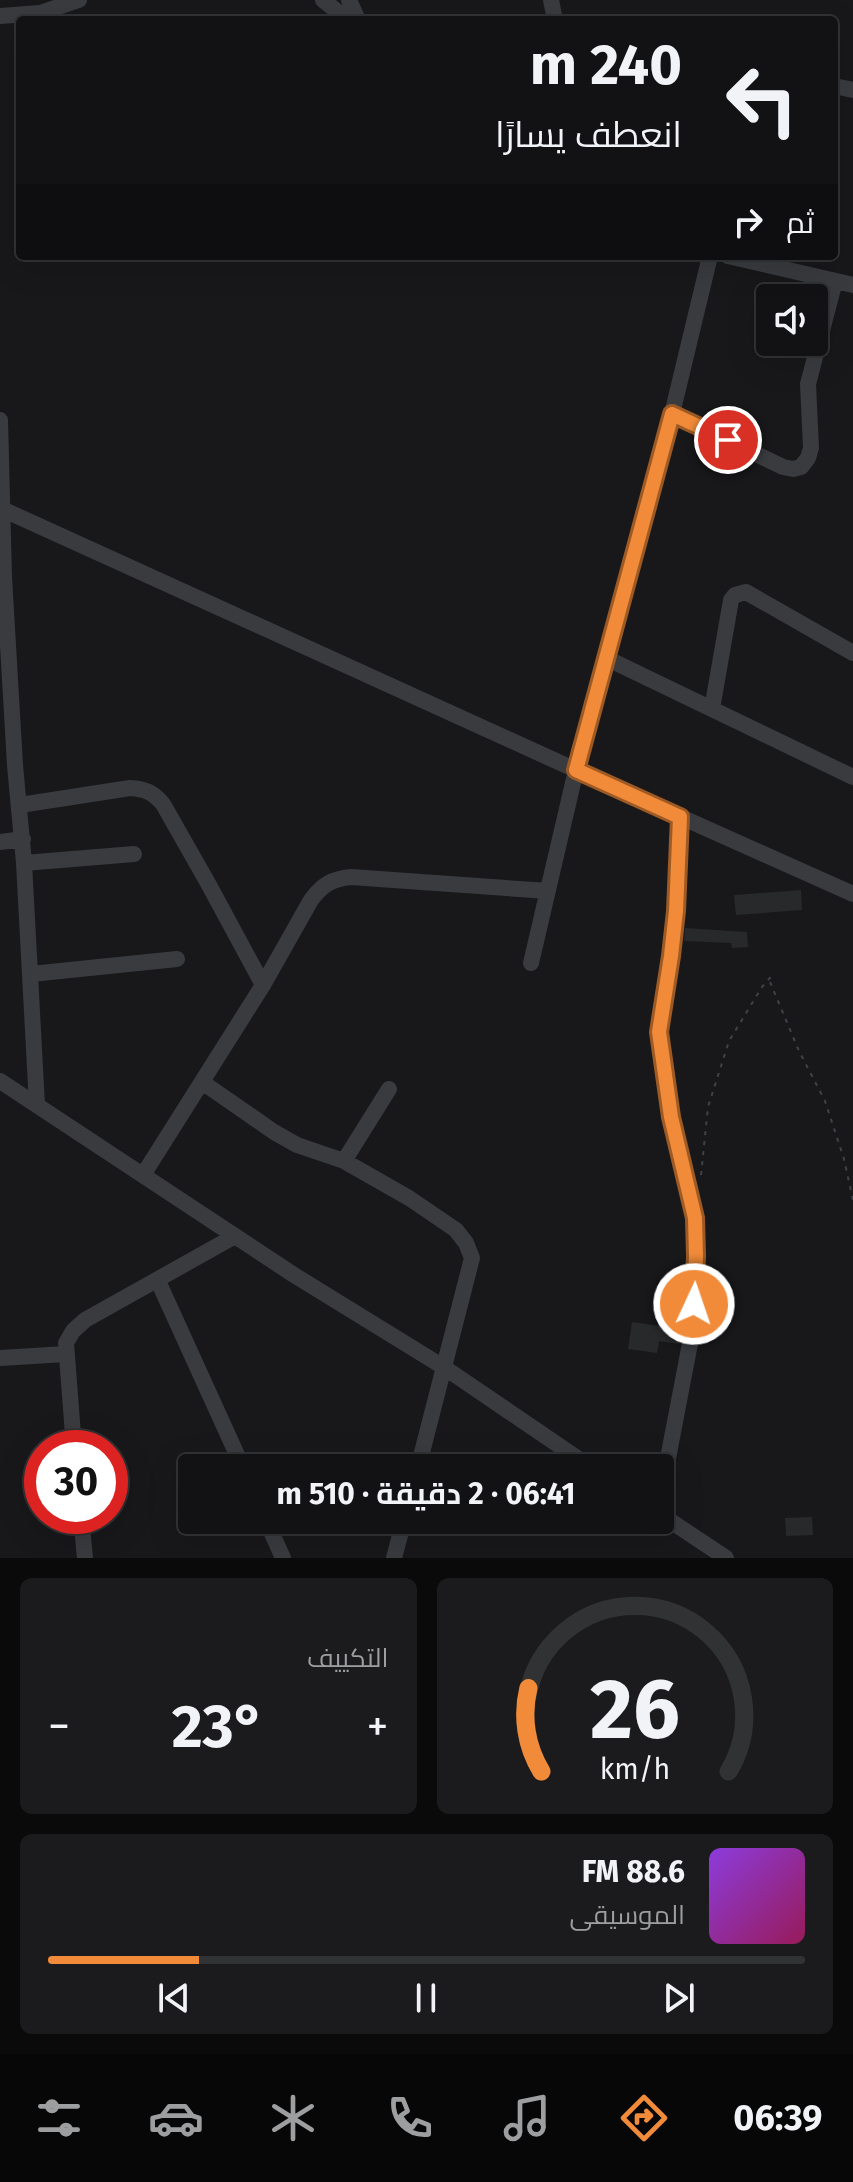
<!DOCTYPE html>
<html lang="ar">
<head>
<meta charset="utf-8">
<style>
	:root { --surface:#121214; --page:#1b1b1d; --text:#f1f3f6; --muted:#9c9ea0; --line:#313234; --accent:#f18b39 }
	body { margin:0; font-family:"Fira Sans",Cairo,sans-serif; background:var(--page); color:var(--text); direction:rtl; height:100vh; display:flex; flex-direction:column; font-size:30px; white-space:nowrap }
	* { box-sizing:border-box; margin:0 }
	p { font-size:26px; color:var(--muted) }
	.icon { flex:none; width:44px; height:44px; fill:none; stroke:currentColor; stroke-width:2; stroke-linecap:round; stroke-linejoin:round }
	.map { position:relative; height:1558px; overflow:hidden; direction:ltr }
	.panel { display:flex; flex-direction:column; gap:20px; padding:20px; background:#0a0a0b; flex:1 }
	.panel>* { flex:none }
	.top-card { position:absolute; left:16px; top:16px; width:822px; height:244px; border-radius:8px; box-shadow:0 8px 32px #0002,0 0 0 2px var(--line); direction:rtl; background:#121214; color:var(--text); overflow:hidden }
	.controls { position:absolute; left:756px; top:284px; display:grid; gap:16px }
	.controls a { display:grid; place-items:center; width:72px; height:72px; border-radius:8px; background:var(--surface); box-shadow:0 8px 32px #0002,0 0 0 2px var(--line); font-size:40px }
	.speed { position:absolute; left:24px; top:1430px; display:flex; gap:16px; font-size:40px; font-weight:700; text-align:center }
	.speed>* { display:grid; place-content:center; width:104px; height:104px; border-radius:50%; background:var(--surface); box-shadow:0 8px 32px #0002,0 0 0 2px var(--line); line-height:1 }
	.speed .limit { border:12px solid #d22; background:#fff; color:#111 }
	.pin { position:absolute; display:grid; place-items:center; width:68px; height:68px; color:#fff; margin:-34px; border:4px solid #fff; border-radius:50%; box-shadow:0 2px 8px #0007 }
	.me { position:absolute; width:88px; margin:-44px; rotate:3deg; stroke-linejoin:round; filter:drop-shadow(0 0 6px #0008) }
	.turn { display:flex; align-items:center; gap:28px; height:168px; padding:0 24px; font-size:36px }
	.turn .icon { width:104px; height:104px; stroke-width:2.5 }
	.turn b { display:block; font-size:56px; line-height:68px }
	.then { display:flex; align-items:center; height:76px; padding:0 24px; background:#0003; gap:16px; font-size:30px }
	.big { font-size:60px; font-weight:700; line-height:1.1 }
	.panel .tile { flex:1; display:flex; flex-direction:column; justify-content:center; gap:12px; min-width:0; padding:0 28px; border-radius:12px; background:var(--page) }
	.panel .dial { align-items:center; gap:0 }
	.dial svg { height:208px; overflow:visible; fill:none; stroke:var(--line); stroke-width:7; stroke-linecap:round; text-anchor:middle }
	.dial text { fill:var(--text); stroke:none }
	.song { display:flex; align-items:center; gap:24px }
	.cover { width:96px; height:96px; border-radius:12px; background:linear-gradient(135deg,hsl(270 70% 55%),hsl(330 70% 35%)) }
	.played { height:8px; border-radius:4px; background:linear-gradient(90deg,var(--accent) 20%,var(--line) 20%) }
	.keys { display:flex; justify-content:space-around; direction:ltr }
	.heat { display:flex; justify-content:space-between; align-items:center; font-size:44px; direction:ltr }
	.panel .tiles { flex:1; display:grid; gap:20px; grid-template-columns:1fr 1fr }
	.tile:last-child { grid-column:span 2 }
	.trip { position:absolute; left:178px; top:1454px; width:496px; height:80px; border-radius:8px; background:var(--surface); box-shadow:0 8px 32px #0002,0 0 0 2px var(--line); font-weight:700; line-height:80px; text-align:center; direction:rtl }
	.tab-bar { display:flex; height:128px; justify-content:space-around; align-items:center; background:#070708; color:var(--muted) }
	.tab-bar .icon { width:56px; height:56px }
	.tab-bar .selected { color:var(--accent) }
	.tab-bar b { font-size:36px; color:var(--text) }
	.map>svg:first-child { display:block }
	.building { fill:#28292b }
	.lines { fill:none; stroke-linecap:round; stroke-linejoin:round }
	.path { stroke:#3f4246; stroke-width:2; stroke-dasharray:4 6; stroke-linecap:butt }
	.minor { stroke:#393b3f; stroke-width:16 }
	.route-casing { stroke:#9d5a25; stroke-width:20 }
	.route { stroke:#f18b39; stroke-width:14 }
</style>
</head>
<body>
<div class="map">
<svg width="853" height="1558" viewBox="0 0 853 1558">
	<rect width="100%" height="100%" fill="#18181a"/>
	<path class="building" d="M801,890l1,20 -66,5 -2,-20z
		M685,928l62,4 1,15 -16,1 -1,-5 -47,-2z
		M632,1322l49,7 -2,15 -20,-3 -2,12 -29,-4z
		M812,1517l1,18 -27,1 -1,-18z"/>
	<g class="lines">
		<path class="path" d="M770,982l29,69 26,50 19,58 9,41
			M701,1175l7,-68 21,-66 33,-54 12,-14"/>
		<path class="minor" d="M323,0l25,20
			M349,0l9,20
			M551,0l4,20
			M0,16l40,-3 39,-13
			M834,86l19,4
			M728,256l125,29
			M672,414l111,53 10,2 8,-2 7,-9 3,-10 -3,-64 27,-103
			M0,420l4,157 11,188 9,98 13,242
			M2,509l574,261 277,124
			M606,658l247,119
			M712,709l19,-109 4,-5 11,-3 107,61
			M20,805l110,-17c15,1 23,4 33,16l46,81 54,100
			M0,842l23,-3
			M24,863l110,-9
			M531,963l45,-193 96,-356 38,-158
			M31,974l146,-15
			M0,1081l294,194 151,93 147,100
			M202,1082l72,50 23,13 47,16 65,37 47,32 10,13 6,15 -54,210
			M344,1161l45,-72
			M143,1175l120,-190 48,-85c12,-16 21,-21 40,-23l197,14
			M158,1281l85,187
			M0,1358l66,-4
			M74,1448l-8,-105 7,-12 12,-11 150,-84
			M660,1500l32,-167 4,-58 -1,-57 -24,-101 -12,-85 12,-76 5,-45 4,-94
			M660,1514l66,44
			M81,1516l4,42
			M266,1520l17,38
			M394,1558l10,-38"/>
	</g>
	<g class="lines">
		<defs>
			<path id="route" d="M694,1304l2,-48 -1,-38 -24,-101 -12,-85 12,-76 5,-45 4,-94 -104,-47 96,-356 56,26"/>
		</defs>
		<use href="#route" class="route-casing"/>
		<use href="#route" class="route"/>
	</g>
</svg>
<div class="controls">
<a><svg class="icon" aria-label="sound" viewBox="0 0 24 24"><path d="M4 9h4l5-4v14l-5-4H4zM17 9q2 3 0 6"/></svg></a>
</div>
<div class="speed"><div class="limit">30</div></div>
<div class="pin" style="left:728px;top:440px;background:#d93025"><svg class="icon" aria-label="arrive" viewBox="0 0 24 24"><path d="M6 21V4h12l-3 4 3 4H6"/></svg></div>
<svg class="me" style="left:694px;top:1304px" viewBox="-20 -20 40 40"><circle r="17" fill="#f18b39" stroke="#fff" stroke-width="3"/><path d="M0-11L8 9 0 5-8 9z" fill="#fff"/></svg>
<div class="trip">06:41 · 2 دقيقة · 510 m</div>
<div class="top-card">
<div class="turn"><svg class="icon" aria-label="left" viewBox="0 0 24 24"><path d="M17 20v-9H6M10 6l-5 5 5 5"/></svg><div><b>240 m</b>انعطف يسارًا</div></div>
<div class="then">ثم<svg class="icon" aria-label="right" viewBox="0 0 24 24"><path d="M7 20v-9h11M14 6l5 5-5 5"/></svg></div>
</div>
</div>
<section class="panel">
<div class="tiles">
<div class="tile dial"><svg viewBox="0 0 100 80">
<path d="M14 69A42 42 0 1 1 86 69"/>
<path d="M14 69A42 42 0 0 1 9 37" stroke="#f18b39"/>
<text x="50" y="56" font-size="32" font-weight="700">26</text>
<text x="50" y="72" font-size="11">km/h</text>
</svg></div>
<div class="tile"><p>التكييف</p>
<div class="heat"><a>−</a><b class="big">23°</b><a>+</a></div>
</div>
<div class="tile">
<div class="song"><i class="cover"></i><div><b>88.6 FM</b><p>الموسيقى</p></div></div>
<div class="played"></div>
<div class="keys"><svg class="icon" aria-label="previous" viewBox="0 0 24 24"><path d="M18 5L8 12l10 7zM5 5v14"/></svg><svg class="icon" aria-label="pause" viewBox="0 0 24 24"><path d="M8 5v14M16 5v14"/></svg><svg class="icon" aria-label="next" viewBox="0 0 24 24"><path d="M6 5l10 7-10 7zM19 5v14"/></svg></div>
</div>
</div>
</section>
<nav class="tab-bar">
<b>06:39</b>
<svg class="icon selected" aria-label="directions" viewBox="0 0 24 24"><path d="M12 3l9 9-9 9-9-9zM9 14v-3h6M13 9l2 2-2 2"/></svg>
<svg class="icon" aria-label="music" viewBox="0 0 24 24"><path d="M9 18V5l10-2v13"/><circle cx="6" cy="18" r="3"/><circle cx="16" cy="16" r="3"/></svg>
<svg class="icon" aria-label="phone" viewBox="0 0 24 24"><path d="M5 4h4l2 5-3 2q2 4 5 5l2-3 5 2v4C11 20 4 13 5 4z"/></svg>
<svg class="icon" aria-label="climate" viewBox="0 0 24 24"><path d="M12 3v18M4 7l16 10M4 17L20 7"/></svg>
<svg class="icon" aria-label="car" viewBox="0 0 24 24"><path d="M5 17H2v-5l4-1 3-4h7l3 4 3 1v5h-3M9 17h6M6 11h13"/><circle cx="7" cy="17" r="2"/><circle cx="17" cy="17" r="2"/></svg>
<svg class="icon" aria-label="filters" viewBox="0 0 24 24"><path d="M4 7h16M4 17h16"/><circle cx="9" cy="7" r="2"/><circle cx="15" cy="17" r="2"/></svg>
</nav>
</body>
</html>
